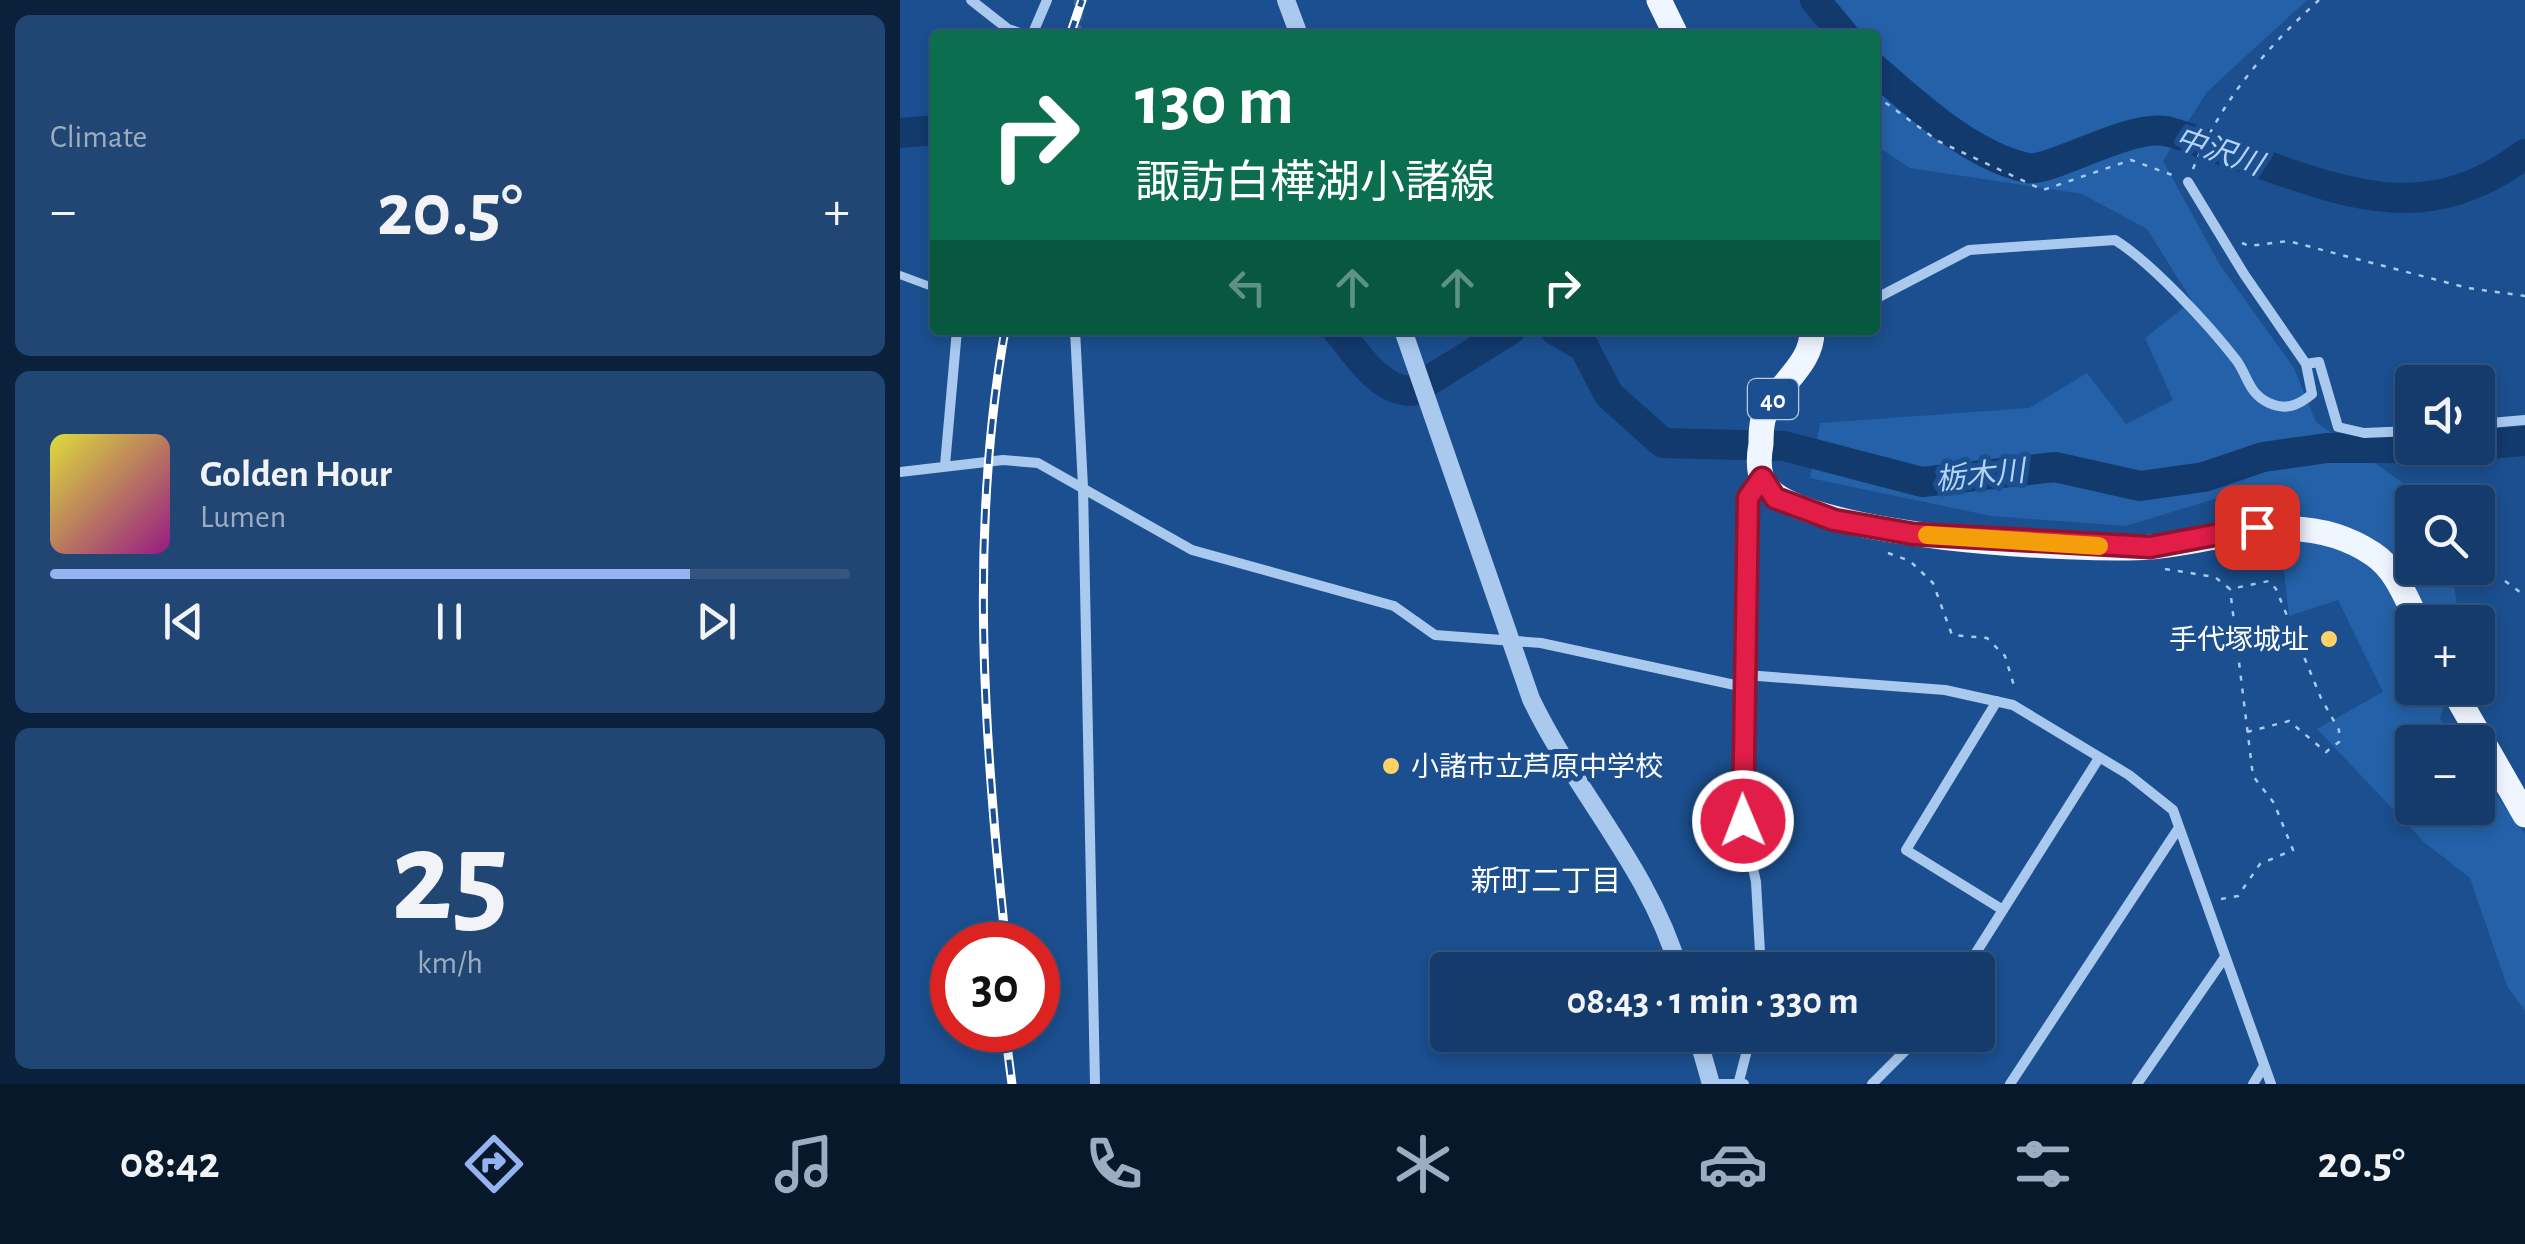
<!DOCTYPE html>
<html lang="en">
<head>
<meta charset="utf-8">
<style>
	:root { --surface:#143b6b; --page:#214673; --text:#f1f3f6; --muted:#9dadc1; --line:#33557e; --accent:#95b2f1 }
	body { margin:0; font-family:"Alegreya Sans","Noto Sans JP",sans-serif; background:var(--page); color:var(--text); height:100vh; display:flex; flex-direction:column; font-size:38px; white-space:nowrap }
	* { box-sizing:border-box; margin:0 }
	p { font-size:32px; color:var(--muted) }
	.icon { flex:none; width:55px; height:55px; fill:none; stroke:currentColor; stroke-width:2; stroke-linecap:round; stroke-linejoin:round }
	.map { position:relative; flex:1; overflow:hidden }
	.panel { display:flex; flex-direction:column; gap:15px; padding:15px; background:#0b203b; width:900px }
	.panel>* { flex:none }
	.banner { position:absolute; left:30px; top:30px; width:950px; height:305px; border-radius:10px; box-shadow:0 5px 15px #0003,0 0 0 2px var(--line); background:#0b6e4f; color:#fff; overflow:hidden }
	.controls { position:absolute; left:1495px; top:365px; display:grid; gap:20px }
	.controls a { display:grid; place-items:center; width:100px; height:100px; border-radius:10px; background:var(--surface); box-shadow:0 5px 15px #0003,0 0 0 2px var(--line); font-size:50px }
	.speed { position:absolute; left:30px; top:922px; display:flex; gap:20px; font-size:50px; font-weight:700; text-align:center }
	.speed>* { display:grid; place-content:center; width:130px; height:130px; border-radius:50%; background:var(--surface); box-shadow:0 5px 15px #0003,0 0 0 2px var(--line); line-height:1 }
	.speed .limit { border:15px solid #d22; background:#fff; color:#111 }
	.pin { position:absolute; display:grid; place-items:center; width:85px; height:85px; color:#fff; margin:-42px; border-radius:20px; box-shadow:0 5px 15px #0006 }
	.me { position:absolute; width:110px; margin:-55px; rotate:359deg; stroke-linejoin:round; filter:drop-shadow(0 0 8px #0008) }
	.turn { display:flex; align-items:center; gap:35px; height:210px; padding:0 40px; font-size:45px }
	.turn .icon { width:130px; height:130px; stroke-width:2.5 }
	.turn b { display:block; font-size:70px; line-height:85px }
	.lanes { display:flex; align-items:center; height:95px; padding:0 40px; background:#0003; justify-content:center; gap:50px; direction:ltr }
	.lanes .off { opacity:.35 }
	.big { font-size:75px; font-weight:700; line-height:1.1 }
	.panel .tile { flex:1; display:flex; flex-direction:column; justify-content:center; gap:15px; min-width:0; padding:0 35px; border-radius:15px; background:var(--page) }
	.panel .dial { align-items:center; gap:0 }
	.dial b { font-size:130px; line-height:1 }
	.song { display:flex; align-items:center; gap:30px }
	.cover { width:120px; height:120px; border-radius:15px; background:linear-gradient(135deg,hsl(60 70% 55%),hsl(310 70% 35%)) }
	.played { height:10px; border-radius:5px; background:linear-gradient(90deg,var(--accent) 80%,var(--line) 80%) }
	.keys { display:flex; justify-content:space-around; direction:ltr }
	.heat { display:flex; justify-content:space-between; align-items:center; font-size:55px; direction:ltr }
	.trip { position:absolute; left:530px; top:952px; width:565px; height:100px; border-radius:10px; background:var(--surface); box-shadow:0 5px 15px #0003,0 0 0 2px var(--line); font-weight:700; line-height:100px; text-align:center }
	.dock { display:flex; height:160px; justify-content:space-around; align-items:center; background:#08182b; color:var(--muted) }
	.dock .icon { width:70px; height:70px }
	.dock .on { color:var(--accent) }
	.dock b { font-size:45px; color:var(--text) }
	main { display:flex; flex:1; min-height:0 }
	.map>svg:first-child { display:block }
	.green { fill:#2461a8 }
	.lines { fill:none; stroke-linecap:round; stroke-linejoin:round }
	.river { stroke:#123a6d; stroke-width:30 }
	.minor-tunnel { stroke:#3d69a0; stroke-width:10; stroke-dasharray:10 5; stroke-linecap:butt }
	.path { stroke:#a9c9ee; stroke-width:2.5; stroke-dasharray:5 8; stroke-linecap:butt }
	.service { stroke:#a9c9ee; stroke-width:8 }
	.minor { stroke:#a9c9ee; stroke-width:10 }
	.tertiary { stroke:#a9c9ee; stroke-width:18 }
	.primary { stroke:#f0f6ff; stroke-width:25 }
	.rail-casing { stroke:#fff; stroke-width:9 }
	.rail { stroke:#1b4f8f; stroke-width:5; stroke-dasharray:15; stroke-linecap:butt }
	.route-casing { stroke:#92132f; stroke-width:25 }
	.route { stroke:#e11d48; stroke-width:18 }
	.slow { stroke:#f59e0b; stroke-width:18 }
	.poi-dot { fill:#ffd166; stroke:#1b4f8f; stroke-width:4 }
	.labels { text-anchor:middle; stroke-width:10; stroke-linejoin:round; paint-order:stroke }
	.shield { fill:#1b4f8f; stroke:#bbcadd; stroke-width:2.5 }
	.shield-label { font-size:25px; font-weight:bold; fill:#fff }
	.poi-label { font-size:28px; fill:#fff; stroke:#1b4f8f; text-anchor:end }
	.water-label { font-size:30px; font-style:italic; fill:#b5d3f5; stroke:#1b4f8f }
	.neighbourhood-label { font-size:30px; fill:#fff; stroke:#1b4f8f }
</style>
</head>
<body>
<main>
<section class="panel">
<div class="tile"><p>Climate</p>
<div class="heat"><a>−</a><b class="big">20.5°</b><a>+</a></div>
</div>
<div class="tile">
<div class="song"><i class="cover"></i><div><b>Golden Hour</b><p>Lumen</p></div></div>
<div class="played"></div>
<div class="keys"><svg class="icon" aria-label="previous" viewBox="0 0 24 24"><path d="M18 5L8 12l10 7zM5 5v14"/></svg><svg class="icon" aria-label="pause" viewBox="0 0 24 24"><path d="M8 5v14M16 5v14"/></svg><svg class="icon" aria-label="next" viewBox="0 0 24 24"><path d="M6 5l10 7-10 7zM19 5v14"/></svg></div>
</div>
<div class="tile dial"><b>25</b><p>km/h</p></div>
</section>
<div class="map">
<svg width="1625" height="1084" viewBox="0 0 1625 1084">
	<rect width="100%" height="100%" fill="#1b4f8f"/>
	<path class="green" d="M929,0h478l-100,92 -44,69 57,104 74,103 22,54 87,61 10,19 -1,66h34l8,16 5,38h-47v66h38l-10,31 17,23h-45v66h66v-38l47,64v177l-18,-25 -37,-108 -46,-36 -107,-113 66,-37 -45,-92 -49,16 -11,-97 -24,-32 -128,39 -135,-10 -181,-38 10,-55 209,-15 58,-35 39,51 47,-24 -28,-62 47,-37 -45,-72 -65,-35 -172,-26 -35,-23v-110h-39l1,-24z"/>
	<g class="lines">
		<path class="river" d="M915,0l29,35
			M975,69c42,37 97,87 152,99 22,5 100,-43 138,-37 20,4 40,14 58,20 111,36 196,83 302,3
			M0,133l35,-3
			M437,330c20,23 41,61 75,61l98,-61
			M655,330l29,17 25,48 54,48 121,3 138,36 133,-15 85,19 64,-9 59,-20 64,-9h129
			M1578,445l47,-4"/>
		<path class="minor-tunnel" d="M176,35l3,-35"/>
		<path class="path" d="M975,95l63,46 105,49 88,-30 44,16
			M1293,169c27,-67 73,-121 126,-169
			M1342,243l7,3 39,-5 180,47 57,8
			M988,553l22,8 23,22 19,52 35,3 18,18 10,33
			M1265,569l50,8 15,12 39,-8 7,8 45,109 18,32v12l-13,10 -37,-31 -42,11
			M1605,581l20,15
			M1321,899l17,-3 22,-32 33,-14 -19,-47 -21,-27 -23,-187"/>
		<path class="service" d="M0,275l35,13"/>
		<path class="minor" d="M71,0l37,29 18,6
			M132,35l15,-35
			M975,299l94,-49 146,-10c37,23 95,86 122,121 11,16 12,33 32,42 17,8 30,2 43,-9l-6,-30 -62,-90 -56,-92
			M175,330l8,157 12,597
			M1406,364l13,-2 19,65 26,6 48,-2
			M1578,424l47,-4
			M45,465l12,-135
			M0,472l103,-12 35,3 154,87 202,56 41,29 106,8 203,44
			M845,675l200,15 68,15 116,70 44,35 98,274
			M1097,701l-91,149 97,60
			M861,970l-5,-88 -13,-61 5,-323 13,-19
			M1065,970l134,-212
			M839,1081l12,-46
			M809,1084h35
			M972,1084l49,-49
			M1110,1084l168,-255
			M1237,1084l88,-127
			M1353,1084l11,-18"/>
		<path class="tertiary" d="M386,0l13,35
			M503,330l128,369c45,94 119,170 148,271
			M797,1035l14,49"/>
		<path class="primary" d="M759,0l17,35
			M912,330c1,35 -35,54 -47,84 -4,9 -4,20 -4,30 -2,11 -3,26 2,37 28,57 323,71 388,66 75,-7 150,-41 222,7 23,15 33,44 45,68
			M1552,688l73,127"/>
		<defs>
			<path id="rail" d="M170,35l12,-35
				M105,330c-36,204 -21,411 1,615
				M105,1030l7,54"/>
		</defs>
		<use href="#rail" class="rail-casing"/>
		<use href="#rail" class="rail"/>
	</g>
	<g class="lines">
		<defs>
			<path id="route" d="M843,821l5,-323 14,-20 13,20 59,22 79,14 237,13 107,-20"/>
		</defs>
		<use href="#route" class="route-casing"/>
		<use href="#route" class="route"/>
		<path class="slow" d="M1027,535l172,11"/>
	</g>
	<g class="poi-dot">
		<circle cx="1429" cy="639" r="10"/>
		<circle cx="491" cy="766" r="10"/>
	</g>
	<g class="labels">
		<rect class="shield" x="848" y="379" width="50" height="40" rx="8"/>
		<g class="shield-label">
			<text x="873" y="408">40</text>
		</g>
		<g class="poi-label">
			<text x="1409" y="649">手代塚城址</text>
			<text x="511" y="776" text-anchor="start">小諸市立芦原中学校</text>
		</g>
		<g class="water-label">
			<text transform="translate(1319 151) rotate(19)" y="10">中沢川</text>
			<text transform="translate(1080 475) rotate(-6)" y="10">栃木川</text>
		</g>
		<g class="neighbourhood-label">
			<text x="646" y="891">新町二丁目</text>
		</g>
	</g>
</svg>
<div class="controls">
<a><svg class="icon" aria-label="sound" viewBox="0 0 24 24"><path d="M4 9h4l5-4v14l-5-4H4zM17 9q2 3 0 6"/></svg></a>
<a><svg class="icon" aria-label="search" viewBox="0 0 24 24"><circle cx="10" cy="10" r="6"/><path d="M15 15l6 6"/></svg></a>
<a>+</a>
<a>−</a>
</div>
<div class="speed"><div class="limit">30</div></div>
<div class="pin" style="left:1357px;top:527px;background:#d93025"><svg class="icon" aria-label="arrive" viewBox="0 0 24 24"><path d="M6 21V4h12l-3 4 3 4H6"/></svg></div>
<svg class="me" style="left:843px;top:821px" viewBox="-20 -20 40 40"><circle r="17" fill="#e11d48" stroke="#fff" stroke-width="3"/><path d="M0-11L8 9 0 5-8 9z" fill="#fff"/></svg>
<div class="trip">08:43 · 1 min · 330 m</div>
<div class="banner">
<div class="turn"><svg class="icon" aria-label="right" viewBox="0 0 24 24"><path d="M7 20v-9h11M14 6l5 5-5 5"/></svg><div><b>130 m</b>諏訪白樺湖小諸線</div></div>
<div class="lanes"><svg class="icon off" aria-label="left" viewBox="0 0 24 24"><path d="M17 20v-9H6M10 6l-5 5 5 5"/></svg><svg class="icon off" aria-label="ahead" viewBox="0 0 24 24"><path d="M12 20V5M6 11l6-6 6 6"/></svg><svg class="icon off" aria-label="ahead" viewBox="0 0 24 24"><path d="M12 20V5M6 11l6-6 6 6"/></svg><svg class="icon" aria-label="right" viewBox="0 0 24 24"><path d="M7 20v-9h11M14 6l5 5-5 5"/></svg></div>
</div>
</div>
</main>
<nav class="dock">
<b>08:42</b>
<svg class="icon on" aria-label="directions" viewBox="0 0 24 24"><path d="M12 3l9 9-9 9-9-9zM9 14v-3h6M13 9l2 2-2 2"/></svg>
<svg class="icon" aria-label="music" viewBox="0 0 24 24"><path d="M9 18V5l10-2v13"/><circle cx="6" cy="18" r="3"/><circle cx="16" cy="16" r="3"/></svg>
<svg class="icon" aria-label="phone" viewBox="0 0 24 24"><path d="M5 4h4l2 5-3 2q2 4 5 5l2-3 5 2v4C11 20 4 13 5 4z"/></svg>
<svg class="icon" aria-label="climate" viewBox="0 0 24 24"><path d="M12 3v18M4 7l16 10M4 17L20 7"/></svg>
<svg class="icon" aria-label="car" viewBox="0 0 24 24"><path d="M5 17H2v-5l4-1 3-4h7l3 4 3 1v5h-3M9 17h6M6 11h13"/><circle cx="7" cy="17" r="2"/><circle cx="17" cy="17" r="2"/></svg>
<svg class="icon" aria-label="filters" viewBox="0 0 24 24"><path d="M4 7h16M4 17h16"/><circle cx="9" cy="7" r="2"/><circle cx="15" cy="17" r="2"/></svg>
<b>20.5°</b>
</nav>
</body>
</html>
